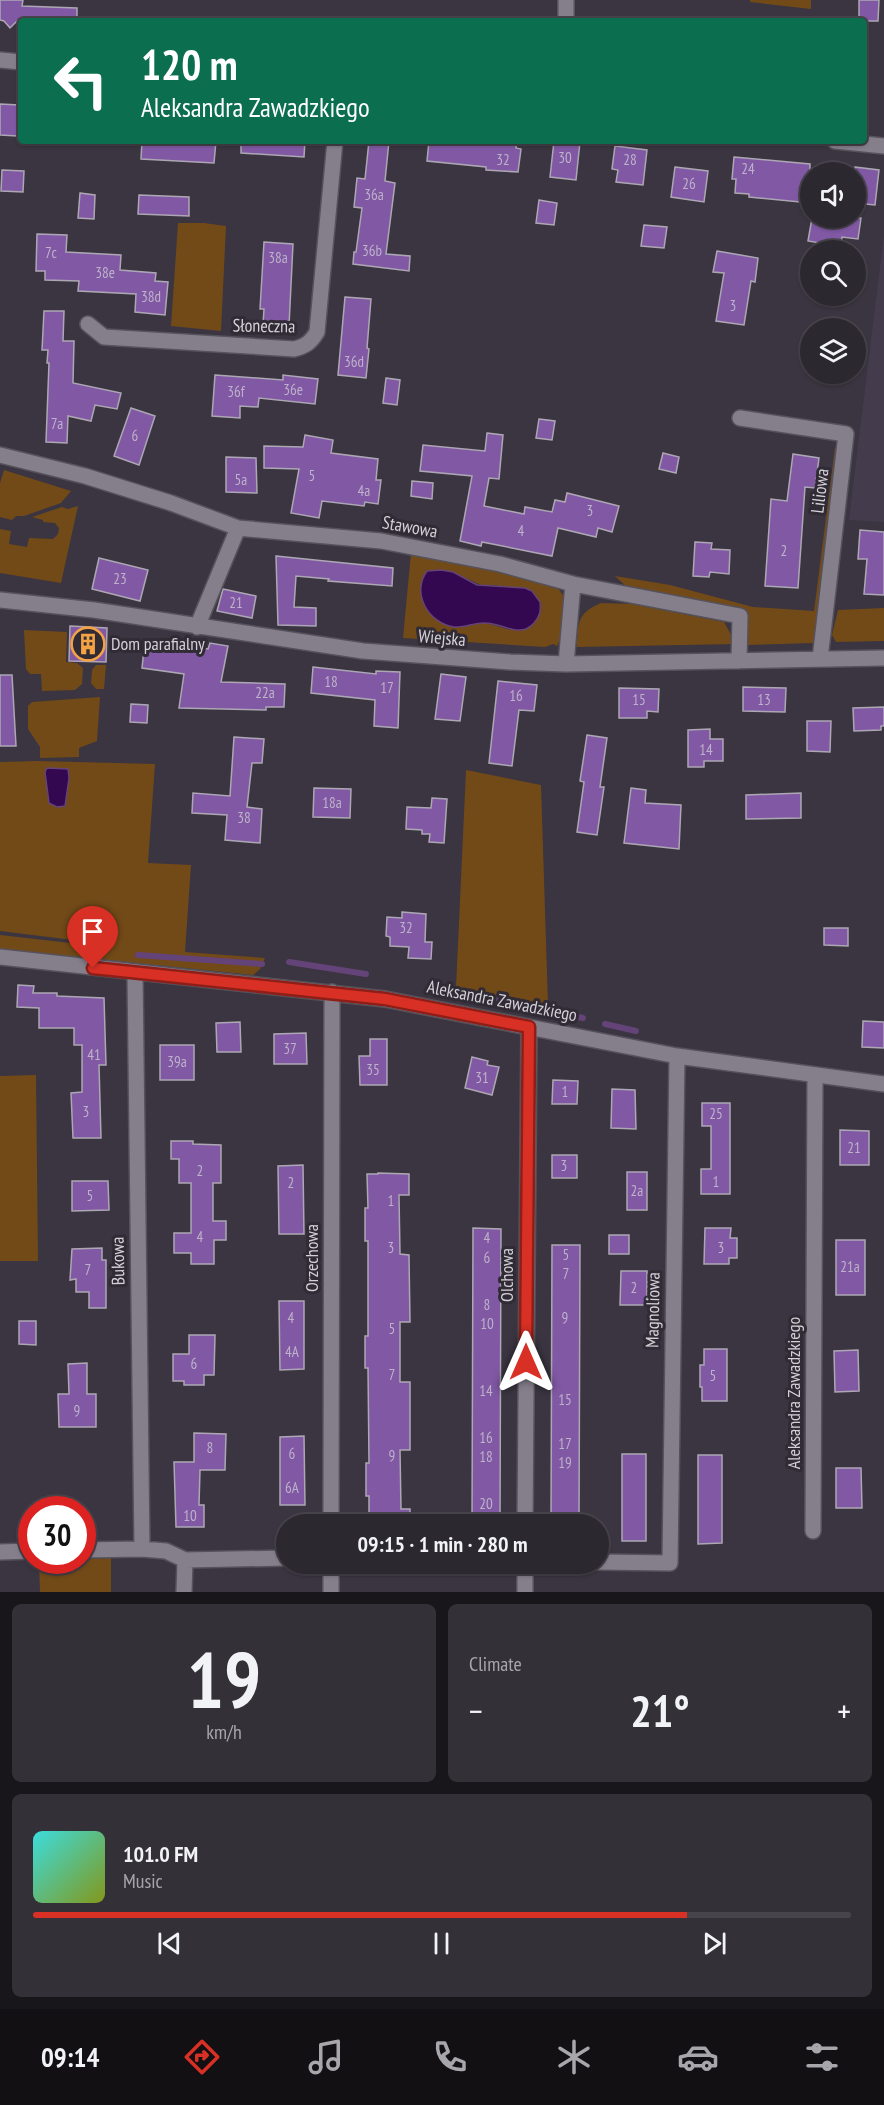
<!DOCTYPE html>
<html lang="en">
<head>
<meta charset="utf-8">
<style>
	:root { --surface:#2c2830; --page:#343038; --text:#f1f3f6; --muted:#a6a6ab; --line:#48444c; --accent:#d93025 }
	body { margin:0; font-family:"PT Sans Narrow",sans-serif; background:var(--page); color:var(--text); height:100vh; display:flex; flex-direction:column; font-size:22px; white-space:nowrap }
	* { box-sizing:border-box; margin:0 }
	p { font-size:20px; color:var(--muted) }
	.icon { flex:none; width:33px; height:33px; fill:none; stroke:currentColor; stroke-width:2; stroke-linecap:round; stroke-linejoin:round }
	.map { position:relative; height:1592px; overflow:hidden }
	.sheet { display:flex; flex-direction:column; gap:12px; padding:12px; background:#18161a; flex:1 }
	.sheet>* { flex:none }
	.hud { position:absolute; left:18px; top:18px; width:849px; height:126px; border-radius:6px; box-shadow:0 2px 4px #0004,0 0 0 2px var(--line); background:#0b6e4f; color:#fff; overflow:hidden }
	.controls { position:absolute; left:800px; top:162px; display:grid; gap:12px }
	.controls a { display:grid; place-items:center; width:66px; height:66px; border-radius:50%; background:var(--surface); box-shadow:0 2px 4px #0004,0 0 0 2px var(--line); font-size:30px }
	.speed { position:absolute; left:18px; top:1496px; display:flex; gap:12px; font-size:30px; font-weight:700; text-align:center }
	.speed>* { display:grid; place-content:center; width:78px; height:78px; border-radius:50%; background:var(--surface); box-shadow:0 2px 4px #0004,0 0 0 2px var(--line); line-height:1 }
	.speed .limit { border:9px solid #d22; background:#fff; color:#111 }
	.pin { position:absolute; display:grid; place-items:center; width:51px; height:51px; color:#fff; margin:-62px -26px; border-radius:50% 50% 50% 0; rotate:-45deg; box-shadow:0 0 6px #0007 }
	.pin .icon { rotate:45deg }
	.me { position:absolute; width:66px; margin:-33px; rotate:0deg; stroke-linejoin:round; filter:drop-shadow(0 0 4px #0008) }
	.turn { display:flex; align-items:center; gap:21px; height:126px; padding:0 24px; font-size:27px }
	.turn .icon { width:78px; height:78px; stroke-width:2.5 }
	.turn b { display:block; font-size:42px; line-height:51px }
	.big { font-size:45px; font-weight:800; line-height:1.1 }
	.sheet .card { flex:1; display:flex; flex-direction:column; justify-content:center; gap:9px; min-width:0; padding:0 21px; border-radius:9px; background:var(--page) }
	.sheet .dial { align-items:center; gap:0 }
	.dial b { font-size:78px; line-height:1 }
	.song { display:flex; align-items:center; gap:18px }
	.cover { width:72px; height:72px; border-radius:9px; background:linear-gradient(135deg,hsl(180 70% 55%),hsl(70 70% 35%)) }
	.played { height:6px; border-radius:3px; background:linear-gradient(90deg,var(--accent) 80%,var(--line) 80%) }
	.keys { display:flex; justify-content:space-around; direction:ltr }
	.heat { display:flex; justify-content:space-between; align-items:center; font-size:33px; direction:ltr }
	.sheet .tiles { flex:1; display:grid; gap:12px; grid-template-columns:1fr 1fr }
	.card:last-child { grid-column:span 2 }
	.trip { position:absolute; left:276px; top:1514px; width:333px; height:60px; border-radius:30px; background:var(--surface); box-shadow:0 2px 4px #0004,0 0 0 2px var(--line); font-weight:800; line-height:60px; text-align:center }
	.menu { display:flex; height:96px; justify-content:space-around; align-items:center; background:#121013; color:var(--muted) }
	.menu .icon { width:42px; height:42px }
	.menu .current { color:var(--accent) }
	.menu b { font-size:27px; color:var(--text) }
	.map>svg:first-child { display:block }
	.built { fill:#443c4d }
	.green { fill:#724a18; fill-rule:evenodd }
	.water { fill:#340751; stroke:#644379; stroke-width:1.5 }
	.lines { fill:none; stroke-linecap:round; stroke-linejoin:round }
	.stream { stroke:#644379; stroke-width:6 }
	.building { fill:#8058a4; stroke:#ada7b4; stroke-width:1.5 }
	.minor-casing { stroke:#56525b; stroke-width:18 }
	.minor { stroke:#857f8c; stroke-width:15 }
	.route-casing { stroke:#8d1f18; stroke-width:15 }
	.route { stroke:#d93025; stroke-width:10 }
	.labels { text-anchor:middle; stroke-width:6; stroke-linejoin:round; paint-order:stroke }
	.number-label { font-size:15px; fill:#beb2ca }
	.street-label { font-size:18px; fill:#d3d0d7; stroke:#302b35 }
	.poi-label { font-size:18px; fill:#d3d0d7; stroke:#302b35; text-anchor:start }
</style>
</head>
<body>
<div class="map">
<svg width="884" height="1592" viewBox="0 0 884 1592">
	<rect width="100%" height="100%" fill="#3a3540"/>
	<path class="built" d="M884,235v287l-35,-2z"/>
	<path class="green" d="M750,0h61v9l-61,-7z
		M178,223h26l22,3 -5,105 -50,-5z
		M835,447l2,9 -19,176 -4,11 -67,2 1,-31 -118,-24 -15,-14 55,9 83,22 61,4z
		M4,470l67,21 -10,12 -37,13h-8l-4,4 -12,-3v-34z
		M78,506l-17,77 -61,-10v-44l11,2 -2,13 18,3 2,-9 24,1 5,-5 1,-6 -4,-5 -12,-1v-2l-11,-3 30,-10 6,2z
		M411,553l141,30c5,4 10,9 12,15 3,11 -2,39 -7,48l-4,-2 -8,3 -142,-9zM427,571c14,3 30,4 43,9 12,5 13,7 27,5l13,45 -27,-8 -20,5 -42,-37 2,-13z
		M601,603l31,1 92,18 12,22 -159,3c1,-24 0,-34 24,-44z
		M884,608v33l-48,1 -4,-7 6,-25z
		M24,630l43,2 -1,30 11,1 6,5 -1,16 -7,6 -33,1 -1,-17h-11l-4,-5z
		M96,665h10l-2,24h-8l-5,-6 1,-13z
		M100,697l-3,44 -18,7v9l-39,1v-11l-12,-18v-23l4,-4z
		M36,761l119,3 -7,99 43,2 -6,87 80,6 -5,11 -7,6 -253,-26v-14l97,11v-3l-97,-12v-169z
		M466,770l75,15 7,220 -92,-17z
		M36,1075l2,186h-38v-185z
		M111,1558v34h-71l-1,-30z"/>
	<path class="water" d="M441,570l12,2 24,13 48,3 7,3 8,11c1,9 0,14 -6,21 -14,16 -32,0 -48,0 -11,-1 -21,5 -32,4 -26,-4 -43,-34 -27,-56z
		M47,768l21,1 1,9 -4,28 -8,1 -8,-4 -4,-31z"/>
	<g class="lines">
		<path class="stream" d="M138,955l124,9
			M289,962l77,12
			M454,990l129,28
			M605,1024l31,7"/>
	</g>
	<path class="building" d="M0,0h23l-1,6 55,2v13h-60l-7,7 -6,-7 -4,-1z
		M859,0h20l-1,21h-19z
		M0,104l19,1 -2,31 -17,-1z
		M142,141h74l-2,22 -73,-4z
		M241,141h64l-1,16 -63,-4z
		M369,141h20l-4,40 10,2 -9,71 24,2 -1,15 -56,-7 1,-12h2l6,-44 -8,-1 3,-29 8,1z
		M429,141h88l-1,7 5,1 -3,23 -32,-2v-3l-59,-6z
		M554,141l26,1 -4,38 -26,-3z
		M615,146l32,4 -4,35 -27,-3 2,-12 -6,-1z
		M734,157l76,7v39l-61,-6v-3l-14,-1 1,-14h-4z
		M675,167l33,4 -4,31 -33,-5z
		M855,167l24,3 -4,35 -20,-2z
		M2,170l22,1 -1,21 -22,-1z
		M80,193l15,2 -1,24 -16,-1z
		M139,195l50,2v19l-51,-2z
		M539,200l18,3 -3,22 -18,-2z
		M812,218h49l-3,21 -16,-2 -2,13h-15l1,-6 -18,-3z
		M644,225l23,2 -3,21 -23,-2z
		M37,234l30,1 -1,17 55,3 -1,15 36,3 -1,8 13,1 -3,33 -30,-3 1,-18 -58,-3 1,-10 -34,-1v-9h-9z
		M264,242l29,2 -4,82 -26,-2 1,-15h-4z
		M717,251l41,7 -3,24 -4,-1 -7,44 -28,-4 8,-48 -11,-1z
		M345,297l26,2 -4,49 2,1 -3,29 -28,-3z
		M44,311h20l-1,30h11l-1,42 48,10 -4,16 -22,-4 -4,16 -23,-5 -1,27 -21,-1 3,-79h-2l1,-13h-6z
		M215,375l68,5v-5l35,4 -3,25 -56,-6 -1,9 -18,-1v12l-28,-2z
		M386,378l14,2 -3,25 -14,-2z
		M131,408l24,8 -16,49 -25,-9z
		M539,419l16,2 -3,19 -16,-2z
		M487,433l16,2 -4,44 -10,-1 -5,28 40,8 1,-7 27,5 3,-12 10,2 2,-9 52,13 -7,26 -14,-4 -2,9 -38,-9 -6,28 -70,-14 -1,4 -21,-5 12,-65 -52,-5 3,-26 62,6z
		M305,435l28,5 -2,13 47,6 -2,21h5l-3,24 -13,-2 -1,4 -42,-5 -3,17 -28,-5 8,-44 -35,-1v-22l39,1z
		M663,453l16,4 -3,16 -17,-4z
		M793,454l26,4 -4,30 -10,-1 -7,101 -33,-2 6,-87 16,2z
		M226,457l30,1 1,35 -31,-1z
		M412,481l21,2 -1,16 -21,-3z
		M860,530l24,2v63l-20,-1 3,-35h-9z
		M695,542l17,1 -1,6 19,1 -1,24 -19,-2 -1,5 -16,-1z
		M276,556l117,12 -1,18 -64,-5 1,-2 -33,-3 -2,31 22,1v18l-38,-1z
		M99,558l49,12 -8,31 -48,-12z
		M223,589l33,7 -4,22 -35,-7z
		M70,626l37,2 -1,34 -37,-1z
		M145,640l63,9 2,-6 18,3 -7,36 64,2 -1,23h-18v3l-87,-2 5,-34 -42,-6z
		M313,667l63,7v-3l24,1 -2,56 -24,-2 1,-26 -64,-7z
		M441,674l25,3 -6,44 -25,-2z
		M0,675h12l4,71h-16z
		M498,681l39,4 -3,26 -15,-1 -7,56 -23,-3z
		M743,687l43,1 -1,24 -42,-1z
		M619,688l40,1 -1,23 -11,-1v7h-28z
		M131,704l17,1 -1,18 -17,-1z
		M884,707v19h-3v4l-27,1 -1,-23z
		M807,721h24l-1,31 -23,-1z
		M710,729v10h13v22h-19v6h-16v-37z
		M587,735l20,3 -7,49h4l-7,48 -20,-3 7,-50 -4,-1z
		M234,737l30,2 -2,24h-10l-5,44 15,2 -2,34 -35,-3 2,-25 -35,-2 1,-20 37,3z
		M314,788l37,1 -1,29 -37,-1z
		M631,788l15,2 -1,13 36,2 -2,44 -55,-6z
		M801,793v25l-55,1v-24z
		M432,798l15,1 -3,44 -15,-1 1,-8h-8v-4l-16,-1 1,-22 24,1z
		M402,912l24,2 -1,28h7l-1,17 -23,-1 1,-11 -19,-1v-9l-4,-1 1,-19 15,1z
		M824,928h24v18l-24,-1z
		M18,985l16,1 -1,7h24v3l47,2 2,67h-7l2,73h-28l-2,-45 11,-1v-47h-8v-17h-35v-20l-22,-1z
		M863,1021l21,1v26l-22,-1z
		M240,1022l1,30h-24l-1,-29z
		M306,1033l1,31h-33v-30z
		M370,1039h17v46h-27l-1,-29h11z
		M160,1045h34v35h-34z
		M472,1057l16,4 -1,4 12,2 -7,28 -27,-7z
		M553,1080l25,1 -1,23h-25z
		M612,1089l23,1 1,39 -25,-1z
		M702,1103h28v91h-29v-25h10v-43h-9z
		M840,1130l29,1v34h-29z
		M171,1141h22v3l28,1v38h-8v38h13v19h-12v24h-23v-11h-17v-20h17v-50h-12v-24h-8z
		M552,1155h25v23h-25z
		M303,1165l1,69h-25l-1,-68z
		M627,1172h20v38h-20z
		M378,1173l31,1v21h-10l1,59 9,1 1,67h-10v60h10v68h-10l1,59h9v15h-41v-28h-3v-33h3l-1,-95h-3v-32h3v-95h-3v-33h3l-1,-34h11z
		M72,1181h36l1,29 -37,1z
		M473,1228l28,1 -1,295h-28z
		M705,1228h26l-1,10h7v20h-8v6h-25z
		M609,1235h20v19h-20z
		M836,1240h29v55h-29z
		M552,1245h28l-1,279h-28z
		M102,1248v12h4v48h-17v-16h-13v-13l-6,1 2,-31z
		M621,1271h26v34h-27z
		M279,1301h25v68l-24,1z
		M19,1321h17v24l-17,-1z
		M189,1335h26l-1,40h-10v10h-20v-4h-11v-27h16z
		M704,1349h23v52h-25v-14h-2v-22h4z
		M858,1350l1,41 -24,1 -1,-41z
		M87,1363v31h9v33h-37l-1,-33h11l-1,-30z
		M194,1433l32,1 -1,36h-25l-1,35h5v22h-28l-2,-65h20z
		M304,1436l1,69h-25v-68z
		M622,1454h24v87h-24z
		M698,1455h24v88l-24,1z
		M836,1468h25l1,40h-26z"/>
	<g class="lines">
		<defs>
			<path id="minor" d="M566,21v-21
				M0,60l21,2
				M835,141l49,5
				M88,324l16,13 190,12c12,-3 17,-7 23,-17l18,-191
				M740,418l106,16 -26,225
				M0,455l85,21 86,27 67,25 143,13 119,23 73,20 -7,80
				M573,584l167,32 -1,45
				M0,600l94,10 269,41 147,11 56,2 318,-6
				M197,627l41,-99
				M0,957l385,42 292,57 207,28
				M135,972l7,577
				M331,1524l1,-532
				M525,1524l4,-497
				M813,1531l2,-455
				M82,1550l60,-1 24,2 19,9 101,-2
				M0,1552l32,-1
				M598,1562l72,1 7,-507
				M331,1563v29
				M184,1592l1,-32
				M525,1592v-29"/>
		</defs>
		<use href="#minor" class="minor-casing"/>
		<use href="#minor" class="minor"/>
	</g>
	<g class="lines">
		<defs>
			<path id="route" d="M93,968l292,31 144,28 -3,335"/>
		</defs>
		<use href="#route" class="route-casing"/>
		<use href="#route" class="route"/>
	</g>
	<defs>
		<symbol id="building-ring" viewBox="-11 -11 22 22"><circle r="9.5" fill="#302b35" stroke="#f4a344" stroke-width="1.5"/><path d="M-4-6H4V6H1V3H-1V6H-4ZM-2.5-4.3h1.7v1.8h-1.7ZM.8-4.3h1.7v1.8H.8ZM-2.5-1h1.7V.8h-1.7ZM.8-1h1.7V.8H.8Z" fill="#f4a344"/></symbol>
	</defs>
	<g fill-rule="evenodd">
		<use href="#building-ring" x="69" y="625" width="38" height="38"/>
	</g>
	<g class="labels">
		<g class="number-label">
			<text x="565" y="163">30</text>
			<text x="503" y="165">32</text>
			<text x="630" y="165">28</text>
			<text x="748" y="174">24</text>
			<text x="689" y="189">26</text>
			<text x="374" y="200">36a</text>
			<text x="372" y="256">36b</text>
			<text x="51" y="258">7c</text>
			<text x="278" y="263">38a</text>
			<text x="105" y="278">38e</text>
			<text x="151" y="302">38d</text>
			<text x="733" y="311">3</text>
			<text x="354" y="367">36d</text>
			<text x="293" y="395">36e</text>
			<text x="236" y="397">36f</text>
			<text x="57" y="429">7a</text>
			<text x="135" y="441">6</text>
			<text x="312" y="481">5</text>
			<text x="241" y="485">5a</text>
			<text x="364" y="496">4a</text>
			<text x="590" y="516">3</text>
			<text x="521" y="536">4</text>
			<text x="784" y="556">2</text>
			<text x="120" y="584">23</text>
			<text x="236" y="608">21</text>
			<text x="331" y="687">18</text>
			<text x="387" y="693">17</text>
			<text x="265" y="698">22a</text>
			<text x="516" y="701">16</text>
			<text x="639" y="705">15</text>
			<text x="764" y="705">13</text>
			<text x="706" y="755">14</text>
			<text x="332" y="808">18a</text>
			<text x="244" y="823">38</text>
			<text x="406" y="933">32</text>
			<text x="290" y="1054">37</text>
			<text x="94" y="1060">41</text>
			<text x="177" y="1067">39a</text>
			<text x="373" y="1075">35</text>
			<text x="482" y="1083">31</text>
			<text x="565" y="1097">1</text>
			<text x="86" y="1117">3</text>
			<text x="716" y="1119">25</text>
			<text x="854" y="1153">21</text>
			<text x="564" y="1171">3</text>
			<text x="200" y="1176">2</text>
			<text x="716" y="1187">1</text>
			<text x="291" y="1188">2</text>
			<text x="637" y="1196">2a</text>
			<text x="90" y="1201">5</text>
			<text x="391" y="1206">1</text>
			<text x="200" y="1242">4</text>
			<text x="487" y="1243">4</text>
			<text x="391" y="1253">3</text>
			<text x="721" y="1253">3</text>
			<text x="566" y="1260">5</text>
			<text x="487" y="1263">6</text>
			<text x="850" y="1272">21a</text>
			<text x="88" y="1275">7</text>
			<text x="566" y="1279">7</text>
			<text x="634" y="1293">2</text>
			<text x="487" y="1310">8</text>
			<text x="291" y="1323">4</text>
			<text x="565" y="1323">9</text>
			<text x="487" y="1329">10</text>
			<text x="392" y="1334">5</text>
			<text x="292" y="1357">4A</text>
			<text x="194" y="1369">6</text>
			<text x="392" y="1380">7</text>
			<text x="713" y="1381">5</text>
			<text x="486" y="1396">14</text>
			<text x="565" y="1405">15</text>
			<text x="77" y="1416">9</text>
			<text x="486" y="1443">16</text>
			<text x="565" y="1449">17</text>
			<text x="210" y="1453">8</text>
			<text x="292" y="1459">6</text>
			<text x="392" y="1461">9</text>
			<text x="486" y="1462">18</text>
			<text x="565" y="1468">19</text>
			<text x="292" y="1493">6A</text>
			<text x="486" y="1509">20</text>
			<text x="190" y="1521">10</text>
		</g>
		<g class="street-label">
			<text transform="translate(264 326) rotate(1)" y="6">Słoneczna</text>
			<text transform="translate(820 491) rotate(-83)" y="6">Liliowa</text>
			<text transform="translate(410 527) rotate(10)" y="6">Stawowa</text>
			<text transform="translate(442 638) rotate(5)" y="6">Wiejska</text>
			<text transform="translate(502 1001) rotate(11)" y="6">Aleksandra Zawadzkiego</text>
			<text transform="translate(312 1258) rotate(-90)" y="6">Orzechowa</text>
			<text transform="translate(118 1261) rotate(-91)" y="6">Bukowa</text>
			<text transform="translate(507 1275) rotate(-90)" y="6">Olchowa</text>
			<text transform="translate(653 1310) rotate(-89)" y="6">Magnoliowa</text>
			<text transform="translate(794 1393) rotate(-90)" y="6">Aleksandra Zawadzkiego</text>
		</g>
		<g class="poi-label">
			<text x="111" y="650">Dom parafialny</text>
		</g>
	</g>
</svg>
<div class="controls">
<a><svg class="icon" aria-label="sound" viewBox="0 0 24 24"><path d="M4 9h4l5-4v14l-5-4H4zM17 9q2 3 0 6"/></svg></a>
<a><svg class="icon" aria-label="search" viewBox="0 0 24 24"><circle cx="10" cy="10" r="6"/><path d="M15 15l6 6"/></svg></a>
<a><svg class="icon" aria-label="layers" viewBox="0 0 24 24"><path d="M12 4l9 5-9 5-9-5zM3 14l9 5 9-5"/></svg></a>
</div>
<div class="speed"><div class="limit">30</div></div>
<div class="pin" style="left:93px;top:968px;background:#d93025"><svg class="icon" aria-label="arrive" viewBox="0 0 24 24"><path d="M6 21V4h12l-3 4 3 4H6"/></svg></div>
<svg class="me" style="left:526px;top:1362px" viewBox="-20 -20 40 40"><path d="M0-17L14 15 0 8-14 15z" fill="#d93025" stroke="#fff" stroke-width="4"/></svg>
<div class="trip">09:15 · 1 min · 280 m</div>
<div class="hud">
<div class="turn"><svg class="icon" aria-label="left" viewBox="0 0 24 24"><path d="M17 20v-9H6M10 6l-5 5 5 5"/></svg><div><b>120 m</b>Aleksandra Zawadzkiego</div></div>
</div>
</div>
<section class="sheet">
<div class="tiles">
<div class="card dial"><b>19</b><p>km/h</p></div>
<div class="card"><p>Climate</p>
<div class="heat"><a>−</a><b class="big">21°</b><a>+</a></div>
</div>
<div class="card">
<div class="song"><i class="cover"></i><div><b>101.0 FM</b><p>Music</p></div></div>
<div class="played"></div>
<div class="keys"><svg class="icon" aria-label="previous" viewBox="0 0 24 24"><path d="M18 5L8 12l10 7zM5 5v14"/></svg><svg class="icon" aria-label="pause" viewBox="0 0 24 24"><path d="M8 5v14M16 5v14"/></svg><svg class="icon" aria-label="next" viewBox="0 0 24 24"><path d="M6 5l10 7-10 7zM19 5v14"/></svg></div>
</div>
</div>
</section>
<nav class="menu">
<b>09:14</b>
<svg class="icon current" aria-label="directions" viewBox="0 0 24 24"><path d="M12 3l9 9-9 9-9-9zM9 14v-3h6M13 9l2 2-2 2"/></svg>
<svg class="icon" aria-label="music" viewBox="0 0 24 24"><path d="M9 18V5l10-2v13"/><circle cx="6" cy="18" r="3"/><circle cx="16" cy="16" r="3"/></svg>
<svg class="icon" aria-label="phone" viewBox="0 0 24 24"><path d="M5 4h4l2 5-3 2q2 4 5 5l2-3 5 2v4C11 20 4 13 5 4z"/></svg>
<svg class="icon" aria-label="climate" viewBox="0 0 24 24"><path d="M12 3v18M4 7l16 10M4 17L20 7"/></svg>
<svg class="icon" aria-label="car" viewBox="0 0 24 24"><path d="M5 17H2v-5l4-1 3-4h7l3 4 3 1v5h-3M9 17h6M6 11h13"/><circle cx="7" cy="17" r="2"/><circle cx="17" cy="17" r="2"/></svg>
<svg class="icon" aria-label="filters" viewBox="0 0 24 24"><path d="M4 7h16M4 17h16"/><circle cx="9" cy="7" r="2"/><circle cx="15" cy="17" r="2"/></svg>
</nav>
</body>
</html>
